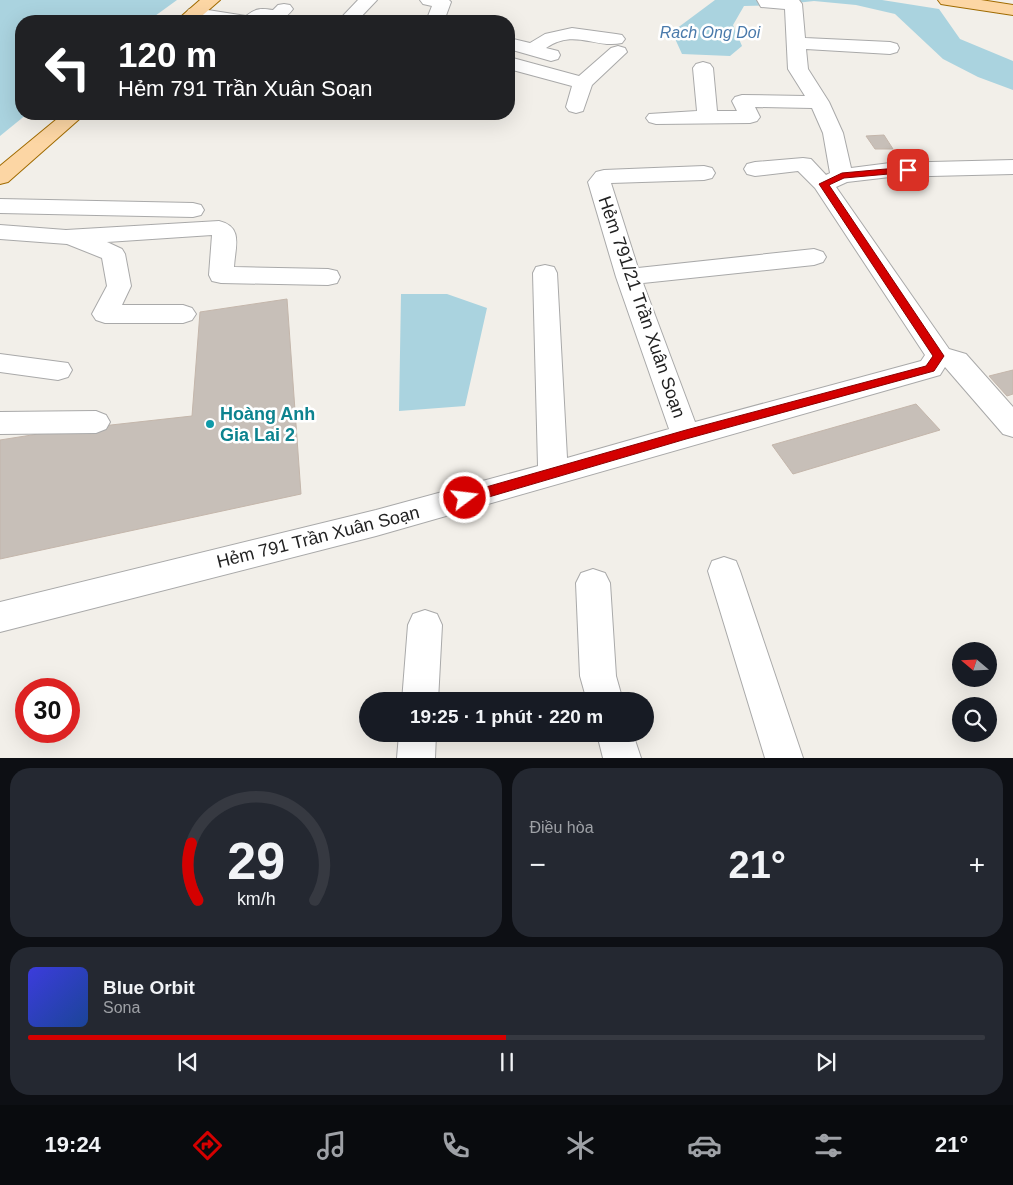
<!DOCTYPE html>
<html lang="vi">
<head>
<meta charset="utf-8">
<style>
	:root { --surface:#171b24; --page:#242831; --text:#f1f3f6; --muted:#9ea1a6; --line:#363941; --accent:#d40000 }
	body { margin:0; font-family:Arial,sans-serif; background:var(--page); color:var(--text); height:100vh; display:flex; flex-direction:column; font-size:19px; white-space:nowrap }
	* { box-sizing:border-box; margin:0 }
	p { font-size:16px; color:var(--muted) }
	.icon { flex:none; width:28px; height:28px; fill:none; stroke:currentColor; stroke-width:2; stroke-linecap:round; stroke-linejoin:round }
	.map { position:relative; height:758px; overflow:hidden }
	.drawer { display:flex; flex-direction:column; gap:10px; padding:10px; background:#0d0f14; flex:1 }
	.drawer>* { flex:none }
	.guide { position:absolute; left:15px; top:15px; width:500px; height:105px; border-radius:20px; box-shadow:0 5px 20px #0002; background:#202124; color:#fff; overflow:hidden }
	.needle { width:32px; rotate:289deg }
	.fabs { position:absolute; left:952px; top:642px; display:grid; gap:10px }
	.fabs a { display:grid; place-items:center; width:45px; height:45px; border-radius:50%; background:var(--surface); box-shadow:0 5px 20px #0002; font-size:25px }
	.speed { position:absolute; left:15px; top:678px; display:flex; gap:10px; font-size:25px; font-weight:700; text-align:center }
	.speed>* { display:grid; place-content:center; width:65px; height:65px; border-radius:50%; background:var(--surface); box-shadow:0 5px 20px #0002; line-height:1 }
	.speed .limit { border:8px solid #d22; background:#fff; color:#111 }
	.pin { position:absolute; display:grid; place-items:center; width:42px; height:42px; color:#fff; margin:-21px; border-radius:10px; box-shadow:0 2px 8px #0006 }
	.me { position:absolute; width:55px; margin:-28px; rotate:75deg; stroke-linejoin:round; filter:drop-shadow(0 0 4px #0008) }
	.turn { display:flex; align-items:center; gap:18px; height:105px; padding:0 20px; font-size:22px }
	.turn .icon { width:65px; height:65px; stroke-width:2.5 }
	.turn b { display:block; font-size:35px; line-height:42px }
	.big { font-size:38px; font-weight:700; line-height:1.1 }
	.drawer .card { flex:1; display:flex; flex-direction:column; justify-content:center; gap:8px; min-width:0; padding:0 18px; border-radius:20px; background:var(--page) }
	.drawer .dial { align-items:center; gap:0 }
	.dial svg { height:130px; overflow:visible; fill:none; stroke:var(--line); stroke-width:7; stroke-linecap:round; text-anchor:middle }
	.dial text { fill:var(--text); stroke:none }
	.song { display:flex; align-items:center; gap:15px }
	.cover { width:60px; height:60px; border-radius:8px; background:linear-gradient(135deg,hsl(240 70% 55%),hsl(220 70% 35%)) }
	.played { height:5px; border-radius:2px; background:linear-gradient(90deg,var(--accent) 50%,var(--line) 50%) }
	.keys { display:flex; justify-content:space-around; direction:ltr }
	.heat { display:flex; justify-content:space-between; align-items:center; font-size:28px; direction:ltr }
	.drawer .tiles { flex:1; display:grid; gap:10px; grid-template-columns:1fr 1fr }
	.card:last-child { grid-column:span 2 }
	.trip { position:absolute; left:359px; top:692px; width:295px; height:50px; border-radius:25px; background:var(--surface); box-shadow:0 5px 20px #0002; font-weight:700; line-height:50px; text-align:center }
	.tab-bar { display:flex; height:80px; justify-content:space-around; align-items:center; background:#090b0e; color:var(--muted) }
	.tab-bar .icon { width:35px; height:35px }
	.tab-bar .active { color:var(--accent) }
	.tab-bar b { font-size:22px; color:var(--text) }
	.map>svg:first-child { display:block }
	.water { fill:#aad3df }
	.building { fill:#c7bfb8; stroke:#c4b6ab }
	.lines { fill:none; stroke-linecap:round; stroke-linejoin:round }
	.minor-casing { stroke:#a9a9a9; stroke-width:2 }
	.major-casing { stroke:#a06b00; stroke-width:2 }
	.minor { fill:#fff; fill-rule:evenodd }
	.major { fill:#fcd6a4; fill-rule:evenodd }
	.route { fill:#d40000; stroke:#8a0000 }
	.culture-dot { fill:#0f9aa8; stroke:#fff; stroke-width:2 }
	.labels { text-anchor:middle; stroke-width:5; stroke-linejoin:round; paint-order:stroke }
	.far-water-label { font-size:16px; font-style:italic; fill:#4a7aab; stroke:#fff }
	.street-label { font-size:18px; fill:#222; stroke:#fff }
	.culture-label { font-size:18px; font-weight:bold; fill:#0d838f; stroke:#fff; text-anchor:start }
</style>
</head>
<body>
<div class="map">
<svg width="1013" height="758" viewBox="0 0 1013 758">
	<rect width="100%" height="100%" fill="#f2efe9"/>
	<path class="water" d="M0,0h177l-29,21h-127v93h6l-27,22z
		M715,0h167l57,9 21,30 53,22v29l-35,-13 -35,-18 -48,-45 -39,-9 -42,-4 -36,4 -34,1 -11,19 9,21 -12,10 -48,-2 -10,-22z
		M401,294h46l40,14 -22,98 -66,5z"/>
	<path class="building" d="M884,135l9,14h-18l-9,-13z
		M287,299l14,195 -301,65v-119l57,-9 135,-15 8,-104z
		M1013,370v24l-6,2 -18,-20z
		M916,404l24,26 -147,44 -21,-29z"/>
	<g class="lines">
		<defs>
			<path id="minor" d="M358,0h19l-20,21h-19z
				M420,0h29l2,2 -7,19h-18l6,-15 -9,-2z
				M757,0h42l3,4 3,34 85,4 7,2 2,4 -2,4 -7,2 -84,-5 2,20 21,33 14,31 8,35 39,-5 123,-3v14l-123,3 -43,5 -11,5 113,162 17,5 47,53v30l-10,-3 -58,-67 -5,8 -564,161 -376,96v-30l376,-92 162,-44 -5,-193 3,-6 9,-2 9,2 3,6 10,185 102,-29 -53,-152 -28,-95 8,-10 8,-2 100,-4 8,2 3,5 -3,5 -8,2 -93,3 27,85 176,-19 9,3 3,5 -3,5 -9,3 -171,18 52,139 226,-61 4,-6 -110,-167 -17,-17 -43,5 -8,-2 -3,-5 3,-5 8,-2 48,-4 8,1 15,16 4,-2 -7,-40 -11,-25 -57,-1 5,10 -3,4 -7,2 -94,1 -7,-2 -3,-4 3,-4 48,-3 -4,-43 3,-4 7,-2 7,2 3,4 4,43h20l-5,-10 3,-4 7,-2 63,1 -17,-27 -3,-60 -24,-2z
				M284,4l6,1 3,4c-9,12 -15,12 -29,10l-3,2h-47l-25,-4 -3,-4 3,-4 6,-1 51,8c10,-8 15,-8 27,-6l5,-5z
				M572,28l44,6 6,1 3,4 -3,4c-26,6 -48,-15 -76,5l12,3 2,4 -2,4 -7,2 -42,-12v-11l21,5 15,-9z
				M618,46l7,2 2,4 -35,33 -9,26 -7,2 -7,-2 -3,-4 6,-21 -63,-17v-12l70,19 32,-28z
				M0,199l193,4 8,2 3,5 -3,5 -8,2 -193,-4z
				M219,221c25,6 16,26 15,46l94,2 9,2 3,6 -3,6 -9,2 -107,-2 -9,-2 -3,-6 3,-40 -105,7 15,7 3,5 6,32 -9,19h61l9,3 4,6 -4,6 -9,3h-78l-9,-3 -4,-6 15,-28 -5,-28 -35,-14 -67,-5v-14l66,5z
				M0,354l68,9 4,7 -4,7 -10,3 -58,-8z
				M96,411l10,4 4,7 -4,7 -10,4 -96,1v-22z
				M724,557l12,4 4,10 63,187h-38l-57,-187 4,-10z
				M593,569l12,4 5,10 6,93 7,25h-36l-7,-25 -4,-93 5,-10z
				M425,610l12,4 5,11 -4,76h-36l6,-76 5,-11z
				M399,734h37l-1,24h-38z
				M597,734h36l8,24h-38z"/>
			<path id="major" d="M200,0h20l-24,21h-20z
				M938,0h43l32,5v10l-66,-10 -6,-1z
				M63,114h22l-77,68 -8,2v-18z"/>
		</defs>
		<use href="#minor" class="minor-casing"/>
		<use href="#major" class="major-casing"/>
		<use href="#minor" class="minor"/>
		<use href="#major" class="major"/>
	</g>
	<path class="route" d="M908,167l4,3 -1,2 -67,6 -15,7 115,171 -10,15 -248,68 -221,65 -5,-2 -2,-4 2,-3 5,-2 221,-63 240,-64 7,-10 -114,-172 23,-11z"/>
	<circle class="culture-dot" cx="210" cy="424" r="5"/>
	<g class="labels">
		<g class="far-water-label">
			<text x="710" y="38">Rach Ong Doi</text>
		</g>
		<g class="street-label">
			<text transform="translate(642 307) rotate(71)" y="6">Hẻm 791/21 Trần Xuân Soạn</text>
			<text transform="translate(318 537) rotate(-14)" y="6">Hẻm 791 Trần Xuân Soạn</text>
		</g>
		<g class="culture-label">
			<text x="220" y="420">Hoàng Anh<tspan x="220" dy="21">Gia Lai 2</tspan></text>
		</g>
	</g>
</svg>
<div class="fabs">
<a><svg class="needle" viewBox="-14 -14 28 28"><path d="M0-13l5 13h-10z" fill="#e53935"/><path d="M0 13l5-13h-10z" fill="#9ea1a6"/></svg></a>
<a><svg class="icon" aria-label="search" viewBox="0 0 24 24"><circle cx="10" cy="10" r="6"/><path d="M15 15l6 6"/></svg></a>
</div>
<div class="speed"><div class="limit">30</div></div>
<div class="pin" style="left:908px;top:170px;background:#d93025"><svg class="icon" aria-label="arrive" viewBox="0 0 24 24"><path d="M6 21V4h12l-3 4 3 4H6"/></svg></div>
<svg class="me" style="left:465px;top:498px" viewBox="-20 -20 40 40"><circle r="17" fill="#d40000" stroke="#fff" stroke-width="3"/><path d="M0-11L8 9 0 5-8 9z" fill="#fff"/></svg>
<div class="trip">19:25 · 1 phút · 220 m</div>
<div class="guide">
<div class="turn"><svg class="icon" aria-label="left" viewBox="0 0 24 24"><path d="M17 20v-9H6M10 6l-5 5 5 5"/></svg><div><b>120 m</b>Hẻm 791 Trần Xuân Soạn</div></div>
</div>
</div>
<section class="drawer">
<div class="tiles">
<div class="card dial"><svg viewBox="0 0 100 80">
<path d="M14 69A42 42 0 1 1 86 69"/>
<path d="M14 69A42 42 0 0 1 10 34" stroke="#d40000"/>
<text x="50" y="56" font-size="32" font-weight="700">29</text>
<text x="50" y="72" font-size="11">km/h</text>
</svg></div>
<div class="card"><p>Điều hòa</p>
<div class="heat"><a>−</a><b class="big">21°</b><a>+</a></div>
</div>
<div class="card">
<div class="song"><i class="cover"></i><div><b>Blue Orbit</b><p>Sona</p></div></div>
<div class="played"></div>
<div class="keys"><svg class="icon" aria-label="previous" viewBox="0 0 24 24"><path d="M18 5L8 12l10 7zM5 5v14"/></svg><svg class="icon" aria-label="pause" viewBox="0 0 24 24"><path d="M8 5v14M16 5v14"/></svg><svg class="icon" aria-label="next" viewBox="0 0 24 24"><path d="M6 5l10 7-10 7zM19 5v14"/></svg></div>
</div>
</div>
</section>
<nav class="tab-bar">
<b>19:24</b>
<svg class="icon active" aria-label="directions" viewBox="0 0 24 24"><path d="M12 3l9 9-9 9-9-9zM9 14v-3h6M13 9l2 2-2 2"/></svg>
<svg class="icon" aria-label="music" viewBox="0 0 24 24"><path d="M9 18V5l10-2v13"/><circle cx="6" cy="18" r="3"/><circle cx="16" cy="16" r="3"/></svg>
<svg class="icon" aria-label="phone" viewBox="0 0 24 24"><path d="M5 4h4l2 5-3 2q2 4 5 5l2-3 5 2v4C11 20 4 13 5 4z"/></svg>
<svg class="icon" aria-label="climate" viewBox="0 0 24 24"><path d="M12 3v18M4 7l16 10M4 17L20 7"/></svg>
<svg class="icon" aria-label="car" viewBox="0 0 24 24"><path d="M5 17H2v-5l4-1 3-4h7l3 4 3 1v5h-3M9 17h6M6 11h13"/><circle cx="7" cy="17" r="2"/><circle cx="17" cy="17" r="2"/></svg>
<svg class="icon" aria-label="filters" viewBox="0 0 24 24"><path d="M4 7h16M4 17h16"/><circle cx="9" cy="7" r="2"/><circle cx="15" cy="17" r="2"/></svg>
<b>21°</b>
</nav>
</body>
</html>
